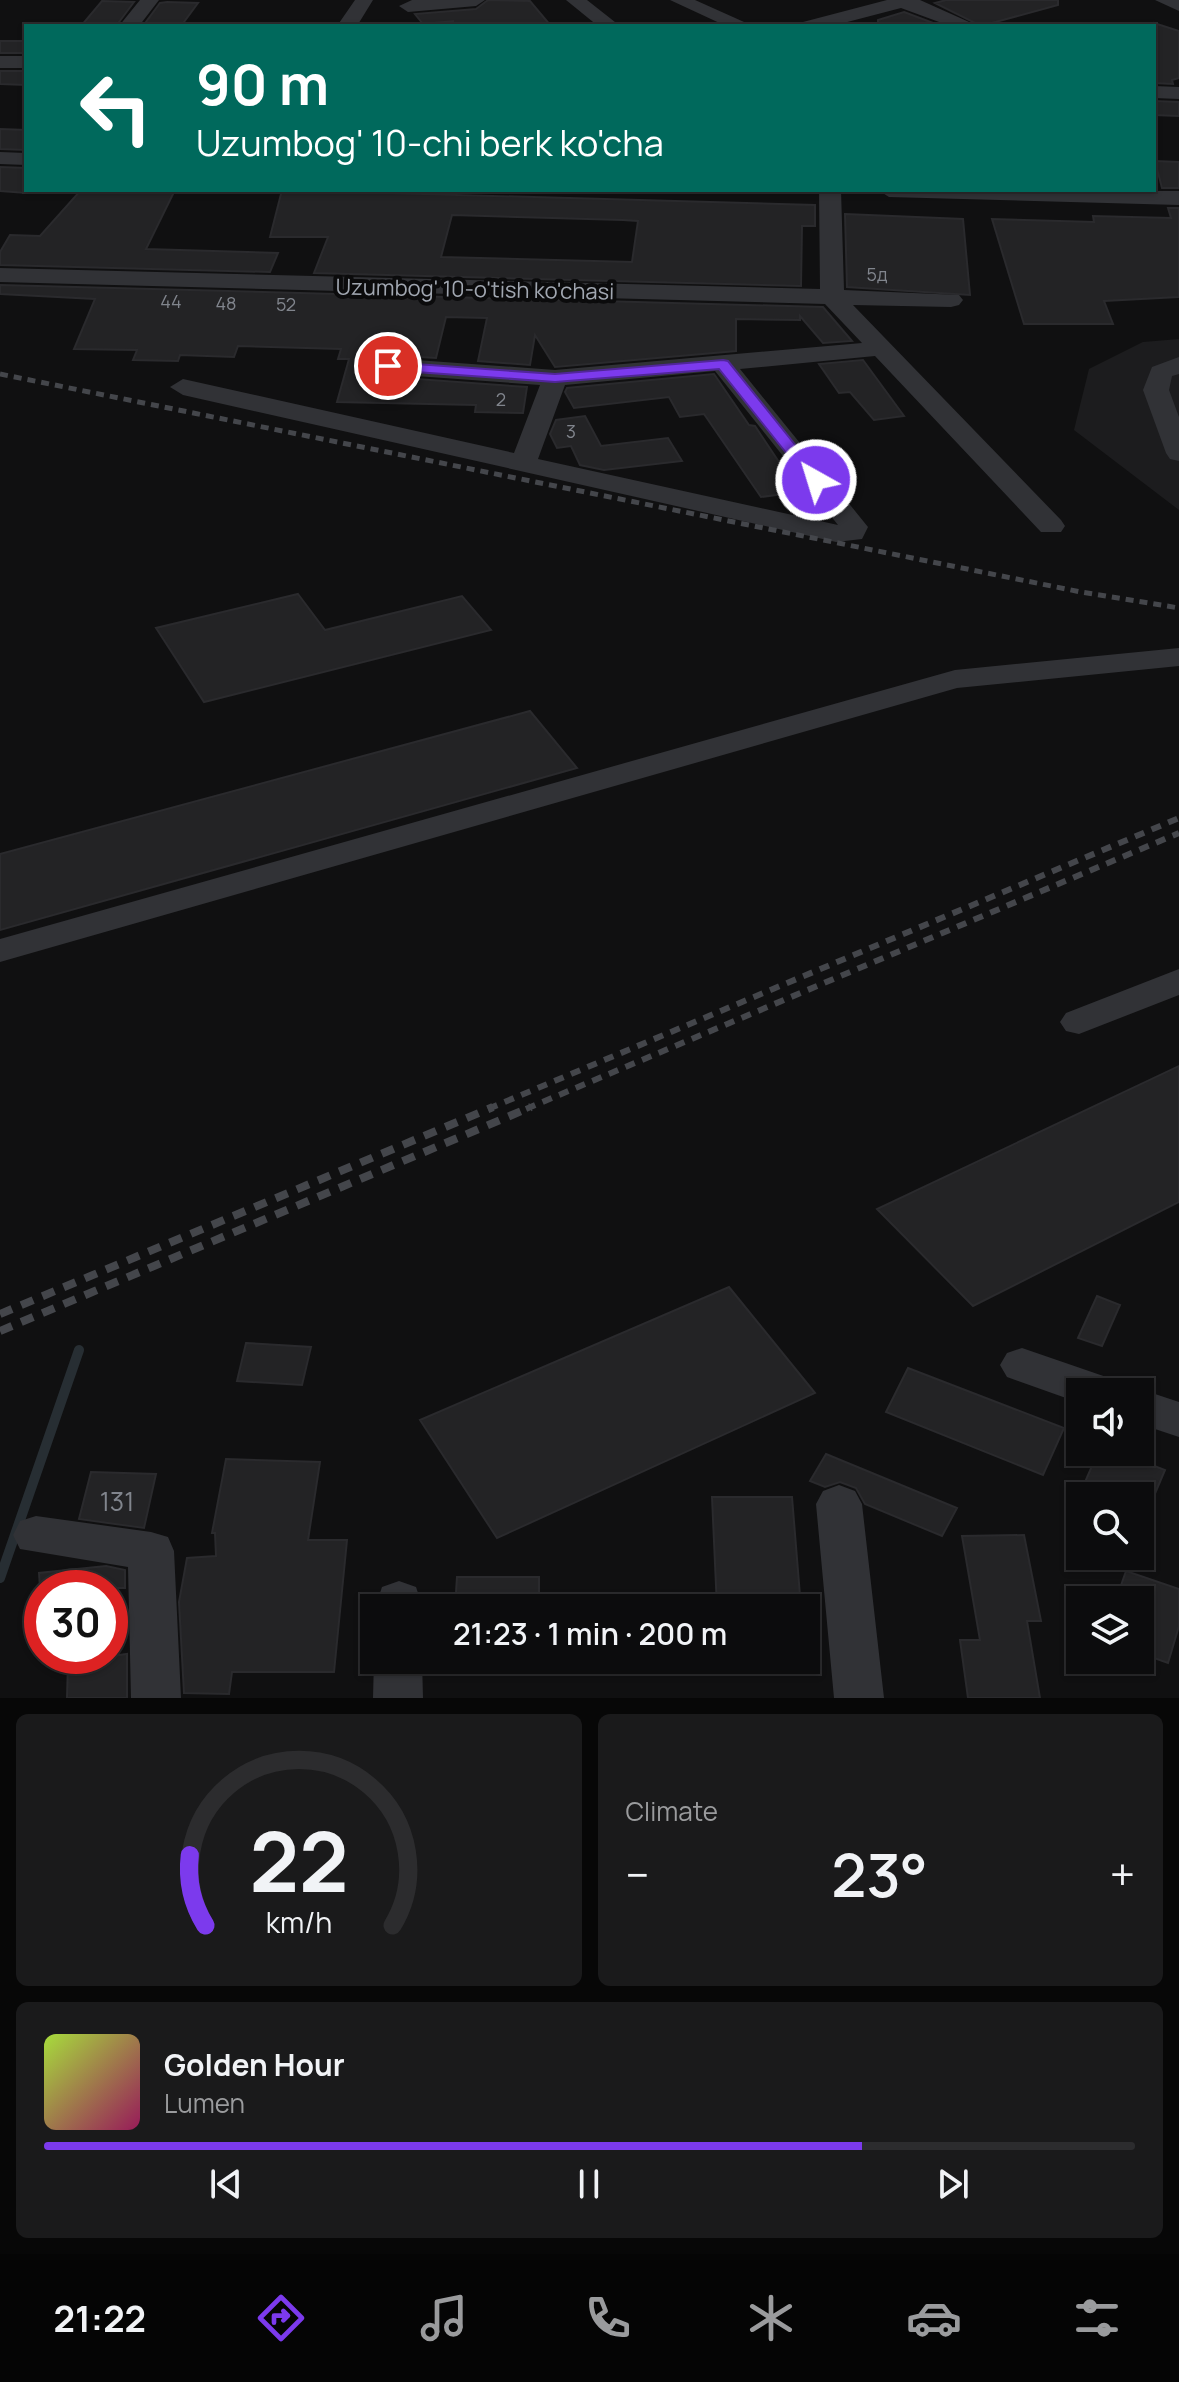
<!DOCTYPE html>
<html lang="en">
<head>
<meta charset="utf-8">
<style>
	:root { --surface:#0c0c0d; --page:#1a1a1b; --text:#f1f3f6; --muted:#9a9b9d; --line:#2c2c2e; --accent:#7c3aed }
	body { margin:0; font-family:Manrope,sans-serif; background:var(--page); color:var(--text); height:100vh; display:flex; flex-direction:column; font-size:30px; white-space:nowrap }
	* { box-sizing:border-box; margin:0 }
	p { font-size:26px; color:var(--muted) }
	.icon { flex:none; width:44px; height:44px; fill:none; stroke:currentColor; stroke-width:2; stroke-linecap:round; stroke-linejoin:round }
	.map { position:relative; height:1698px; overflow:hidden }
	.drawer { display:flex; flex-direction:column; gap:16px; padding:16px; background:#070707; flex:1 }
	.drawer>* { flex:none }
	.guide { position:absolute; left:24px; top:24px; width:1132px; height:168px; border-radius:0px; box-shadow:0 2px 6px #0004,0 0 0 2px var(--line); background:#00695c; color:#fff; overflow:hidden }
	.buttons { position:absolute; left:1066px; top:1378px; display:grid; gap:16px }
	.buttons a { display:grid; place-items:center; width:88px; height:88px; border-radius:0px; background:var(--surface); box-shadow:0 2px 6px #0004,0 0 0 2px var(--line); font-size:40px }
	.speed { position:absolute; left:24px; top:1570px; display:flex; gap:16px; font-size:40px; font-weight:700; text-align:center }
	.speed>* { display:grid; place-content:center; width:104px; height:104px; border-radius:50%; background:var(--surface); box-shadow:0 2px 6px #0004,0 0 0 2px var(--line); line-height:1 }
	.speed .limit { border:12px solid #d22; background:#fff; color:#111 }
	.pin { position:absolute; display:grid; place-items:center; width:68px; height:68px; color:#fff; margin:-34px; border:4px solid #fff; border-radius:50%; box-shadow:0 2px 8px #0007 }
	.me { position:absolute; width:88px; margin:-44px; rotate:321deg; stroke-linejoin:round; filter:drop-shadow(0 0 6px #0008) }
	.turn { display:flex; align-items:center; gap:28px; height:168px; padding:0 40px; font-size:36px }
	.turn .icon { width:104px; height:104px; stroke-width:2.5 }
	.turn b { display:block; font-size:56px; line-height:68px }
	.big { font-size:60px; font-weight:600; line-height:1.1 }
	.drawer .card { flex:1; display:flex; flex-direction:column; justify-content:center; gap:12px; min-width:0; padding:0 28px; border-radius:12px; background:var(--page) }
	.drawer .dial { align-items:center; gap:0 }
	.dial svg { height:208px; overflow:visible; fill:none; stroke:var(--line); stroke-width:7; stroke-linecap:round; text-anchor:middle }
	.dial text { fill:var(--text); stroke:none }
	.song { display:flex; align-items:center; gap:24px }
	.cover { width:96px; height:96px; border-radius:12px; background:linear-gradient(135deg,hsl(80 70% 55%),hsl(330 70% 35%)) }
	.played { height:8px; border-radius:4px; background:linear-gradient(90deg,var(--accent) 75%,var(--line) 75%) }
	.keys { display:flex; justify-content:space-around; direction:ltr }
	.heat { display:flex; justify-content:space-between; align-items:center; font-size:44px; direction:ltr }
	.drawer .tiles { flex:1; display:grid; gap:16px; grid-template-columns:1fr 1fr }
	.card:last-child { grid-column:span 2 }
	.trip { position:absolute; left:360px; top:1594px; width:460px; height:80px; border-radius:0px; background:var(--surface); box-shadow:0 2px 6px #0004,0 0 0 2px var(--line); font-weight:600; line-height:80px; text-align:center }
	.menu { display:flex; height:128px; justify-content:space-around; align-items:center; background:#050505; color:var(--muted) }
	.menu .icon { width:56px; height:56px }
	.menu .on { color:var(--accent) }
	.menu b { font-size:36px; color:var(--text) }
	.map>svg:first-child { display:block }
	.built { fill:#1c1c1e }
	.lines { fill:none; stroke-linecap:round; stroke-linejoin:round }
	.stream { stroke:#272e33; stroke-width:10 }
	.building { fill:#232325; stroke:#2a2a2d; stroke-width:2; fill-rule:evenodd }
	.minor { fill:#313236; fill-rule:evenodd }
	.rail-far2 { stroke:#44464b; stroke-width:5; stroke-dasharray:8 6; stroke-linecap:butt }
	.rail-far1 { stroke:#44464b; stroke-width:6; stroke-dasharray:10 8; stroke-linecap:butt }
	.rail { stroke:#44464b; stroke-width:8; stroke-dasharray:13 10; stroke-linecap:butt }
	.route { fill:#7c3aed; stroke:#51269a; stroke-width:2 }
	.labels { text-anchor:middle; stroke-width:8; stroke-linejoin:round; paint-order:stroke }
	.far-number-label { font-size:18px; fill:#81858d }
	.far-street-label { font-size:22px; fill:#a1a7b1; stroke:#0b0b0c }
	.near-number-label { font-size:26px; fill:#81858d }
</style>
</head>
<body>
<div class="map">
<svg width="1179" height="1698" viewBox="0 0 1179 1698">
	<rect width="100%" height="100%" fill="#101011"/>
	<path class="built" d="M1179,339v171l-105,-80 15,-61 54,-27z"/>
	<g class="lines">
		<path class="stream" d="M0,1578l79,-228"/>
	</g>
	<path class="building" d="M488,0l42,1 21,25h-98v-5l-30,3 -8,-10 61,-5z
		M946,0h112v5l-77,21 -46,-23z
		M102,1l32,1 -18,24h-35z
		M160,3l7,-1 31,1 -17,23h-38z
		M904,12l37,14h-63v-6z
		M1154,23l25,8v47l-7,2 1,4 -19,-1z
		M0,41h26v12h-26z
		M0,71h26v14l-26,-1z
		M1154,101l25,1v14l-25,-1z
		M0,129l26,1v20l-26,-1z
		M1155,161l24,1v26h-17z
		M0,167l26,1v25l-26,-2z
		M81,190h94l-29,59 132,4 -8,19 -270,-7v-13l10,-17 30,1z
		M282,190l533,15v21h-13l-1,60 -487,-13 14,-36h-58zM452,215l171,5 15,1 -6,41 -191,-5z
		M1168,208h11v89l-75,4 9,23h-89l-32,-105 102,3 -1,-6 78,2z
		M845,214l118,5 7,76 -123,-8z
		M0,285l823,22 29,34 -29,2 -23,-27v4l-64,-1v32l-181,16 -20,-32 -5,30 -52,-4 9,-43 -41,-1 -10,41 -48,-3 -16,10 16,12 139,10 -4,26 -48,-1 1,-7 -139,-3 12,-43h-11l3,-10 -103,-3 -4,11 -54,-2 -2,6 -45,-1 4,-10 -63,-1 21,-50 -95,-5z
		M863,360l41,56 -30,4 -24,-28 -11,1 -20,-29z
		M714,374l35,51 6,1 44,66 -38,5 -57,-83 -24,3 -11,-20 -95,11 -9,-16 2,-4z
		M585,416l16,30 67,-8 14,23 -78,9 -24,-5 -9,-19 -14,2 -7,-14 6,-14z
		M298,594l27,36 137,-34 29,34 -287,72 -48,-74z
		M530,711l47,57 -577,162v-76z
		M1179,1066v136l-206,104 -96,-97z
		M729,1287l86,106 -318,145 -77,-118z
		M1097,1296l23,9 -18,41 -24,-8z
		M246,1343l65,4 -9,38 -65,-4z
		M908,1368l156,60 -21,47 -157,-63z
		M1098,1452h20l47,18 -11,26h-75z
		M826,1454l131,54 -15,28 -77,-32 -9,-16 -16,-6 -15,5 -15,-6z
		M226,1459l94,3 -12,78h39l-13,132h-102l-3,22 -45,-1 -5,-91 8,-44 29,-2 -1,-23h-3z
		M91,1472l65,2 -12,54 -65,-9z
		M712,1497h80l9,111h-84z
		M1024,1535l17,86h-14l13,77h-72l-8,-58h20l-18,-104z
		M106,1566l19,4v18h-85l-1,-15z
		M1126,1571l53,18v37l-11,37 -28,-10v-53h-24z
		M457,1577h82v31h-84z
		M127,1654v44h-60l1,-36z"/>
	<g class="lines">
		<path class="minor" d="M140,0h19l-20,26h-20z
			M355,0h18l-16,26h-20z
			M412,0h73l-9,6 -68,6 -9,-6z
			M566,0h21l33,26h-22z
			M670,0h25l58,26h-27z
			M887,0h33l58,26h-28l-49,-18 -69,18h-32l3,-4z
			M1155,0h24v11z
			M0,56h26v12h-26z
			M1154,86l25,1v12l-25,-1z
			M0,152l26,1v12l-26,-1z
			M819,190h22l3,100 115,5 4,5 -4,5 -8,2 -98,-2 208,215 4,6 -4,6h-20l-166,-176 -135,13 128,158 -6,12 -26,3 -653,-147 -13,-8 13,-8 331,74 26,-68 -152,-11 -13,-8 13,-8 167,12 307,-27 -37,-39 -825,-22v-14l820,21zM715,371l123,154 -300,-66 27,-74z
			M878,190l301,1v14l-290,-8z
			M1179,357v17l-7,2 -3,14 10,27v44l-9,-2 -4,-6 -23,-63 9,-23z
			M1179,648v18l-222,22 -957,274v-23l955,-269z
			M1179,969v26l-100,39 -13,-3 -6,-9 6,-9z
			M1022,1348l93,32 6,12h-41v11l-73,-26 -7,-12 7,-12z
			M1140,1389l39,13v35l-39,-13v-32h-10z
			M839,1485l16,6 7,13 22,194h-50l-18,-194 7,-13z
			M36,1516l115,16 17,5 6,14 7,147h-50l-3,-131 -108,-18 -7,-14 7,-14z
			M399,1581l17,6 7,21h-48l7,-21z
			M374,1659l48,1 1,38h-50z"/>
		<path class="rail-far2" d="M0,374l1081,218 98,16"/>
		<path class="rail-far1" d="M488,1109l691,-291
			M526,1109l653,-276"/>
		<path class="rail" d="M0,1314l493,-207
			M0,1331l531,-224"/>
	</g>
	<path class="route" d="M723,360l5,1 93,116v7h-10l-92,-115 -164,13 -167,-12 -7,-4 7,-4 167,12z"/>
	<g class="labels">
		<g class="far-number-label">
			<text x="877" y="281">5д</text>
			<text x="171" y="308">44</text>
			<text x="226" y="310">48</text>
			<text x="286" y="311">52</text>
			<text x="501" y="406">2</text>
			<text x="571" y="438">3</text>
		</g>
		<g class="far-street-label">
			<text transform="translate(475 289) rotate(1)" y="8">Uzumbog' 10-o'tish ko'chasi</text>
		</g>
		<g class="near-number-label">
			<text x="117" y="1511">131</text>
		</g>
	</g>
</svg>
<div class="buttons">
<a><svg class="icon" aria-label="sound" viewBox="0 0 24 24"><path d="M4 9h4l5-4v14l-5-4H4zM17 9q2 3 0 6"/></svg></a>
<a><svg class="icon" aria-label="search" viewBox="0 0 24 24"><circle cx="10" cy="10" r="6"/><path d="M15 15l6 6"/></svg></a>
<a><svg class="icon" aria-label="layers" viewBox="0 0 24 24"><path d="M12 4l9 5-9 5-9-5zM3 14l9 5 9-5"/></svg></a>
</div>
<div class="speed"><div class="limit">30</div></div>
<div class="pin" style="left:388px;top:366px;background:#d93025"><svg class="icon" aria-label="arrive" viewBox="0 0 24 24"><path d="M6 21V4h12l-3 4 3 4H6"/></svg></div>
<svg class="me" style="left:816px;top:480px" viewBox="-20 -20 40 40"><circle r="17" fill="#7c3aed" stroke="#fff" stroke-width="3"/><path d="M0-11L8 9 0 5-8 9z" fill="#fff"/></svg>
<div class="trip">21:23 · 1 min · 200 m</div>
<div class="guide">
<div class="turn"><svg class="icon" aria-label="left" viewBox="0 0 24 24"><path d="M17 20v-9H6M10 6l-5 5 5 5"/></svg><div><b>90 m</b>Uzumbog' 10-chi berk ko'cha</div></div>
</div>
</div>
<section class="drawer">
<div class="tiles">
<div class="card dial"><svg viewBox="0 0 100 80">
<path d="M14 69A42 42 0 1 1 86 69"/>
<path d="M14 69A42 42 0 0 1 8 42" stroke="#7c3aed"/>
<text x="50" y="56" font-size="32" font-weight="700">22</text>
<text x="50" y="72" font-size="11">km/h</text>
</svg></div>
<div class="card"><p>Climate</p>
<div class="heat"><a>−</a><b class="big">23°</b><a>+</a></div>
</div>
<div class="card">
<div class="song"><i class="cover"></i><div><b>Golden Hour</b><p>Lumen</p></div></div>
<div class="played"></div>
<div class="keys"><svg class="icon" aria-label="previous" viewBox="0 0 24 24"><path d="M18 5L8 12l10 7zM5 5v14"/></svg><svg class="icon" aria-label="pause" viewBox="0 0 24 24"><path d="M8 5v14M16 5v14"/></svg><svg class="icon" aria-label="next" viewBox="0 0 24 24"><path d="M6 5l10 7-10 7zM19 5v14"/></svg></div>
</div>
</div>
</section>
<nav class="menu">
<b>21:22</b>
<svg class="icon on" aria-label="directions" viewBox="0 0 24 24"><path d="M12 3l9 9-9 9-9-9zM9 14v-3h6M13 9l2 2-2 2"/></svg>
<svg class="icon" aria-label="music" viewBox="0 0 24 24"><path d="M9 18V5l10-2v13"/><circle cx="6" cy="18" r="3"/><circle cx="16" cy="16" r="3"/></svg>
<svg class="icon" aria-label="phone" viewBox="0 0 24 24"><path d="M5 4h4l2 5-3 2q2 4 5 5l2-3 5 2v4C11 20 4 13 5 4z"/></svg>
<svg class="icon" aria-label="climate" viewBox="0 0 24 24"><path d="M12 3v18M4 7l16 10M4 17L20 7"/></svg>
<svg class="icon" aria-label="car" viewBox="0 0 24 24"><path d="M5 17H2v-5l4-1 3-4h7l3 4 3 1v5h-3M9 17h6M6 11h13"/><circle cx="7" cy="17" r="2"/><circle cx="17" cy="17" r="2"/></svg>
<svg class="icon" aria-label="filters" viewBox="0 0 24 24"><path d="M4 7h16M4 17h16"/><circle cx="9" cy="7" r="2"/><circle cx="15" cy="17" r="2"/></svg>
</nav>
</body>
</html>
